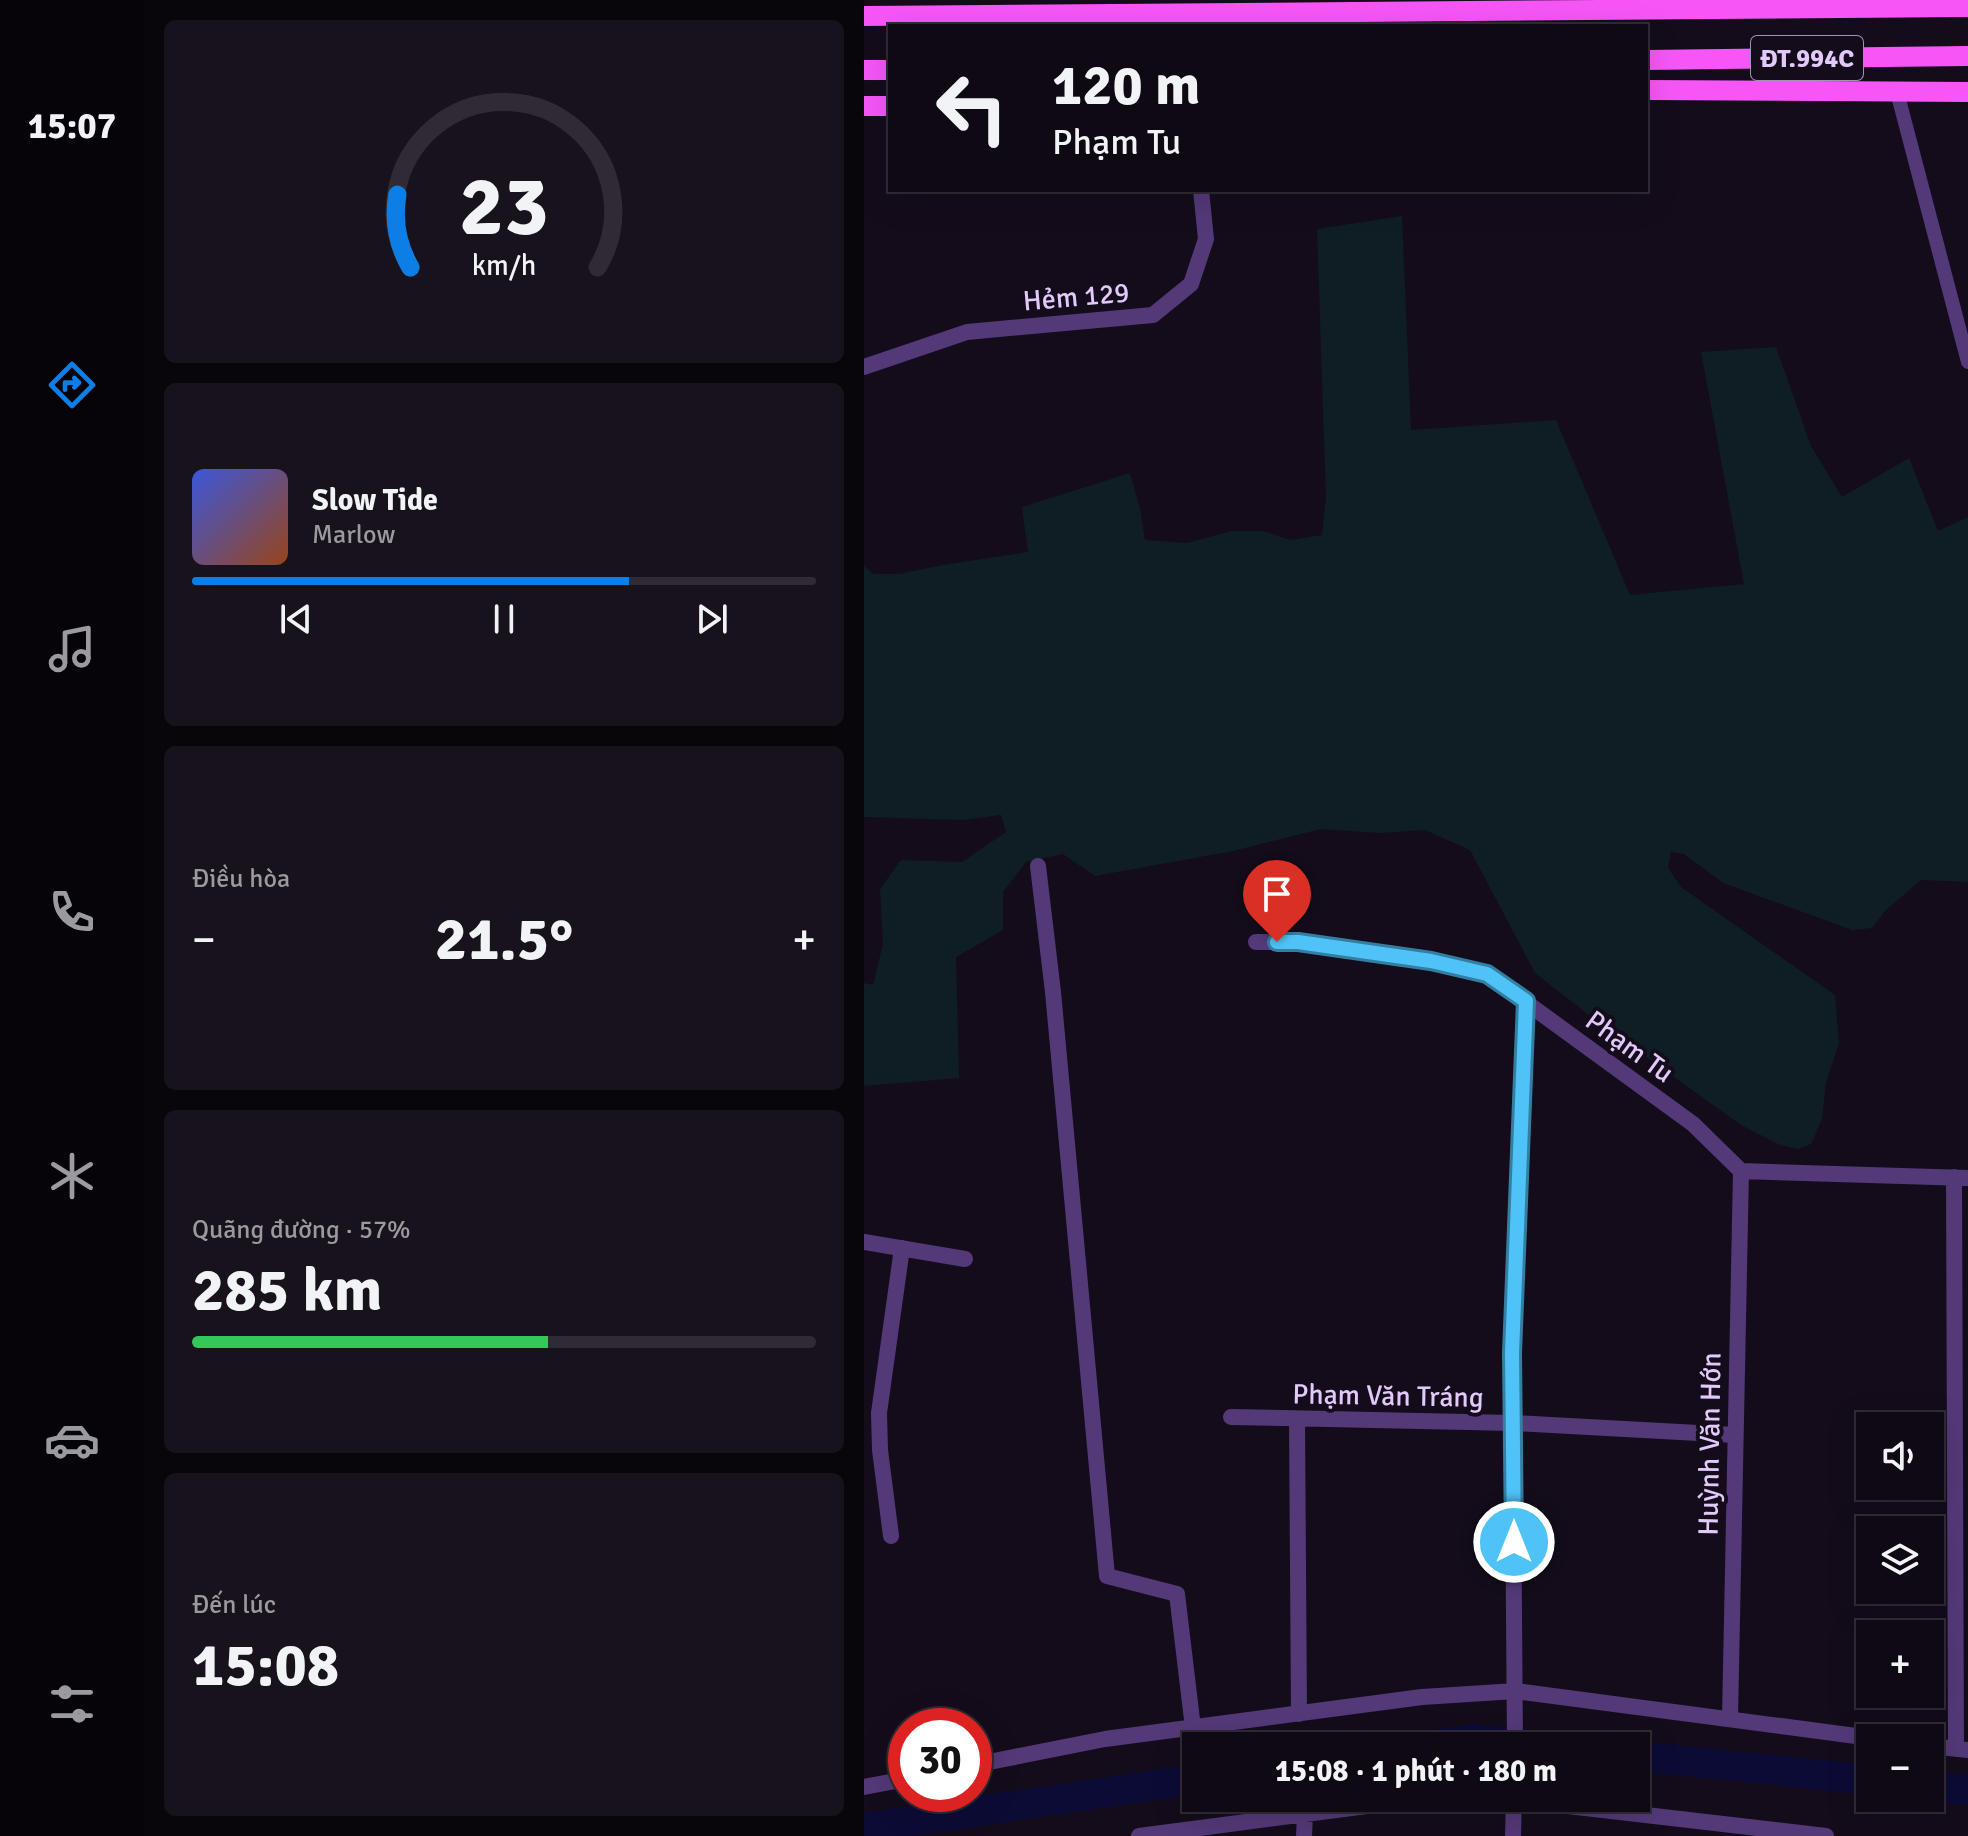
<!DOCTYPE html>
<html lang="vi">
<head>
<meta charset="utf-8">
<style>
	:root { --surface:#0f0914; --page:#18121d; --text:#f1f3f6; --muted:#9b9aa0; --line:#2f2a34; --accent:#0c7ee6 }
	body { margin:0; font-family:Signika,sans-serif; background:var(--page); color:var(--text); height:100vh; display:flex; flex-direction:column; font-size:30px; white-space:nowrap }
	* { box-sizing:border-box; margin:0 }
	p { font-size:26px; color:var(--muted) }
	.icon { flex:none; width:44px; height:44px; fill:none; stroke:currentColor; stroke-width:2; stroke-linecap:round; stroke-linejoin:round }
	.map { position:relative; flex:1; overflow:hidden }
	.sheet { display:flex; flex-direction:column; gap:20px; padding:20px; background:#08050b; width:720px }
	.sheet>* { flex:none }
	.banner { position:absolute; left:24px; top:24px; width:760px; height:168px; border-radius:0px; box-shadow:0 8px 32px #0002,0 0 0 2px var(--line); background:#0f0914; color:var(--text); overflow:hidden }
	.controls { position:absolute; left:992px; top:1412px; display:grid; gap:16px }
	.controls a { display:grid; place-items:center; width:88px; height:88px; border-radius:0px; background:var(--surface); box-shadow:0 8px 32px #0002,0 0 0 2px var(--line); font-size:40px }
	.speed { position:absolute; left:24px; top:1708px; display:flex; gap:16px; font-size:40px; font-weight:700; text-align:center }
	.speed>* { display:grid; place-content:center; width:104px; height:104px; border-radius:50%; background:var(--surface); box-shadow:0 8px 32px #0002,0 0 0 2px var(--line); line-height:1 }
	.speed .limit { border:12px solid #d22; background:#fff; color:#111 }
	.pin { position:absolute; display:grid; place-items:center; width:68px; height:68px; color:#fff; margin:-82px -34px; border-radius:50% 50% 50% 0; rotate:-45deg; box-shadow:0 0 8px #0007 }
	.pin .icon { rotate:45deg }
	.me { position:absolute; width:88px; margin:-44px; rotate:0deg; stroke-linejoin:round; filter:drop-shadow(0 0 6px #0008) }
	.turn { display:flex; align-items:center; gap:28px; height:168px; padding:0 32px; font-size:36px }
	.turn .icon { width:104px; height:104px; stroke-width:2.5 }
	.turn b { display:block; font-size:56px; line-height:68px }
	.big { font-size:60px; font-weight:800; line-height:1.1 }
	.sheet .card { flex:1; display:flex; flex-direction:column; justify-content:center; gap:12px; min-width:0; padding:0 28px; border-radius:12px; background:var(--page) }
	.sheet .dial { align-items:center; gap:0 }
	.dial svg { height:208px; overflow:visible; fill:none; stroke:var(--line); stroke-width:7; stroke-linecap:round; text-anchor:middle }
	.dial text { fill:var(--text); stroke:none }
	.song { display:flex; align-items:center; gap:24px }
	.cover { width:96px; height:96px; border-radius:12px; background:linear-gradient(135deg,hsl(230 70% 55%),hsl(20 70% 35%)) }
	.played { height:8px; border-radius:4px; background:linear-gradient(90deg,var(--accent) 70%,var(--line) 70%) }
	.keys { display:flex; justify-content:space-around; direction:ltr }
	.heat { display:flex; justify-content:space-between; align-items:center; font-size:44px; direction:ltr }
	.charge { height:12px; border-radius:6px; background:linear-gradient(90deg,#34c759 57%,var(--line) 0) }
	.trip { position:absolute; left:318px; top:1732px; width:468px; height:80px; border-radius:0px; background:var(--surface); box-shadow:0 8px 32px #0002,0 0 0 2px var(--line); font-weight:800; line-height:80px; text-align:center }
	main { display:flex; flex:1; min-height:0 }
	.tab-bar { display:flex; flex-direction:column; width:144px; justify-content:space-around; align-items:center; background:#060408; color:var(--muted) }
	.tab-bar .icon { width:56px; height:56px }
	.tab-bar .selected { color:var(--accent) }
	.tab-bar b { font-size:36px; color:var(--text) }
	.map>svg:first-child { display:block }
	.green { fill:#0f1e25 }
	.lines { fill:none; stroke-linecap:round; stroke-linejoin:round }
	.canal { stroke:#0b0b36; stroke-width:30 }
	.lane { stroke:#533978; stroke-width:14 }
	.street { stroke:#533978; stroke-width:16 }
	.primary { stroke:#f656f6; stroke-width:20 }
	.route-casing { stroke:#337fa1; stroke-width:20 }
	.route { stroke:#4fc3f7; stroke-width:14 }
	.labels { text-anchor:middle; stroke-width:8; stroke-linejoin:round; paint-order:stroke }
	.shield { fill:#140c1b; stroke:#a490b8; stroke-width:2 }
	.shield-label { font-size:26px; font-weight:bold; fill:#e2c9fc }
	.street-label { font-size:28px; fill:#e2c9fc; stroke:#140c1b }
</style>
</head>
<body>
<main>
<nav class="tab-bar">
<b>15:07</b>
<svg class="icon selected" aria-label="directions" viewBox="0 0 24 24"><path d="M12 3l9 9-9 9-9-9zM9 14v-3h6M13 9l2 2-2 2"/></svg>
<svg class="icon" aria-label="music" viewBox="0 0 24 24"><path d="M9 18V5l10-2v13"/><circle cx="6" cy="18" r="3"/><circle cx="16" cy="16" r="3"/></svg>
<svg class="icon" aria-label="phone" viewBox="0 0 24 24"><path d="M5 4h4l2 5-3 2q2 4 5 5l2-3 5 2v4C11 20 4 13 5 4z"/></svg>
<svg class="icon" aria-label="climate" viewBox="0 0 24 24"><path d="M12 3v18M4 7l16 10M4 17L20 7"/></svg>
<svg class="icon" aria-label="car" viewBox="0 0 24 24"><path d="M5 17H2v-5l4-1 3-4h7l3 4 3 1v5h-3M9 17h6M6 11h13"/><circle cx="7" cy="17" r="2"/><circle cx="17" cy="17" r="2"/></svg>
<svg class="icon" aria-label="filters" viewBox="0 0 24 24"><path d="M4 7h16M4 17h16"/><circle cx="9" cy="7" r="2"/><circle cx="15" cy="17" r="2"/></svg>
</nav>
<section class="sheet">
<div class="card dial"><svg viewBox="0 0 100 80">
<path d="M14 69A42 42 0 1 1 86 69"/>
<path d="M14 69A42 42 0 0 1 9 41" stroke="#0c7ee6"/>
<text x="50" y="56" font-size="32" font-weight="700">23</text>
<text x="50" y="72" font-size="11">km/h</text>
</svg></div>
<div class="card">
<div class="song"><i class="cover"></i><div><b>Slow Tide</b><p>Marlow</p></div></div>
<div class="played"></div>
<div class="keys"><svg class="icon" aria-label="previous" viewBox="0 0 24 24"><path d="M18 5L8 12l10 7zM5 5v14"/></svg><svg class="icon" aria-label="pause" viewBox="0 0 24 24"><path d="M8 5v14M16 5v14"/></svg><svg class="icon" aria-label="next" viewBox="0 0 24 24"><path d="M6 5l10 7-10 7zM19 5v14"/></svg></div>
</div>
<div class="card"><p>Điều hòa</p>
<div class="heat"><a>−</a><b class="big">21.5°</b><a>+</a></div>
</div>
<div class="card"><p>Quãng đường · 57%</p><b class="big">285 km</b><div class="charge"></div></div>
<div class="card"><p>Đến lúc</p><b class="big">15:08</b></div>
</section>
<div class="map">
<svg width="1104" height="1836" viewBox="0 0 1104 1836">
	<rect width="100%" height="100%" fill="#140c1b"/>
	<path class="green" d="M538,216l9,214 145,-10 74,175 114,-11 -43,-232 75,-5 35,99 31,51 67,-39 29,73 30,-14v365l-47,-2 -36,31 -13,17 -20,2 -129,-47 -39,-29 -13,-2 -3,16 13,19 154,108 4,48 -13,40 -4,36 -11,25 -13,5 -18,-4 -39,-20 -138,-99 -68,-53 -65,-123 -45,-20 -44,3 -60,-4 -88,22 -138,25 -32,-22 -37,8 -23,30v38l-47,27 3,121 -95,8v-103l9,2 10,-41 -3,-55 21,-29 61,2 44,-30 -5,-17 -38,5 -99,-3v-251l9,8h26l44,-9 85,-13 -6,-45 108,-34 10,35 5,32 42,3 45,-12h31l27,9 32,-5 4,-37 -9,-269z"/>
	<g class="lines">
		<path class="canal" d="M559,1746l50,-7 71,7
			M772,1756l234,24
			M1066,1786l38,4
			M0,1828l332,-49"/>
		<path class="lane" d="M1033,92l71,270"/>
		<path class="street" d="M0,367l103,-35 186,-17 38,-31 15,-45 -5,-49
			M174,866l15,126 54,584 70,18 16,134
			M392,942h42l133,19 56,13 206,150 48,47 227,7
			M1090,1177l2,572
			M0,1242l101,17
			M367,1417l282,6 222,12
			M433,1419l2,295
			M27,1536l-11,-86 -1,-37 23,-165
			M866,1718l11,-547
			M651,1746l-3,-393 14,-352
			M1066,1746l38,4
			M110,1765l131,-26 317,-42 94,-6 355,47
			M0,1787l42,-8
			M635,1798l327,38
			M275,1836l289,-38
			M440,1836l1,-21
			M649,1836l1,-38"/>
		<path class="primary" d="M0,16l1104,-9
			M782,60l322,-4
			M0,70h26
			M782,90l322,2
			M0,106h26"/>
	</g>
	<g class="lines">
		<defs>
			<path id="route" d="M413,942h21l133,19 56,13 39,27 -14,352 2,189"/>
		</defs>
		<use href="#route" class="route-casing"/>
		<use href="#route" class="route"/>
	</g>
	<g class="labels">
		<rect class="shield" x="887" y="36" width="112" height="44" rx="6"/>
		<g class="shield-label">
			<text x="943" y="67">ĐT.994C</text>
		</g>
		<g class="street-label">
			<text transform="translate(212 296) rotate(-5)" y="10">Hẻm 129</text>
			<text transform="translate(766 1046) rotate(36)" y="10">Phạm Tu</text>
			<text transform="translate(524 1395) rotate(1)" y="10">Phạm Văn Tráng</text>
			<text transform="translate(845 1444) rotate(-89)" y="10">Huỳnh Văn Hớn</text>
		</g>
	</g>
</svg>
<div class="controls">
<a><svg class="icon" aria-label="sound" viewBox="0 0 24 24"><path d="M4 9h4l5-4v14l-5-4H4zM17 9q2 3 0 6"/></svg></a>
<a><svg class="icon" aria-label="layers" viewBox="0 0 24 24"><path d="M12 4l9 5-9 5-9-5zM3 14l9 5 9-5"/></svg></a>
<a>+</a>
<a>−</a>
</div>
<div class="speed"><div class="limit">30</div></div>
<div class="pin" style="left:413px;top:942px;background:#d93025"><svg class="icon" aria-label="arrive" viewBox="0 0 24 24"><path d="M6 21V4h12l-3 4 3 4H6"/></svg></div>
<svg class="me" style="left:650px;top:1542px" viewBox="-20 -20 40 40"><circle r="17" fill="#4fc3f7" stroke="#fff" stroke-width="3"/><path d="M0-11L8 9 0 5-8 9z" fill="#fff"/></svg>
<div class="trip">15:08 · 1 phút · 180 m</div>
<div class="banner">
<div class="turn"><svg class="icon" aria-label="left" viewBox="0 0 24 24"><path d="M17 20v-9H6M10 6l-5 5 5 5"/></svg><div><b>120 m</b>Phạm Tu</div></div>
</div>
</div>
</main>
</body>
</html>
